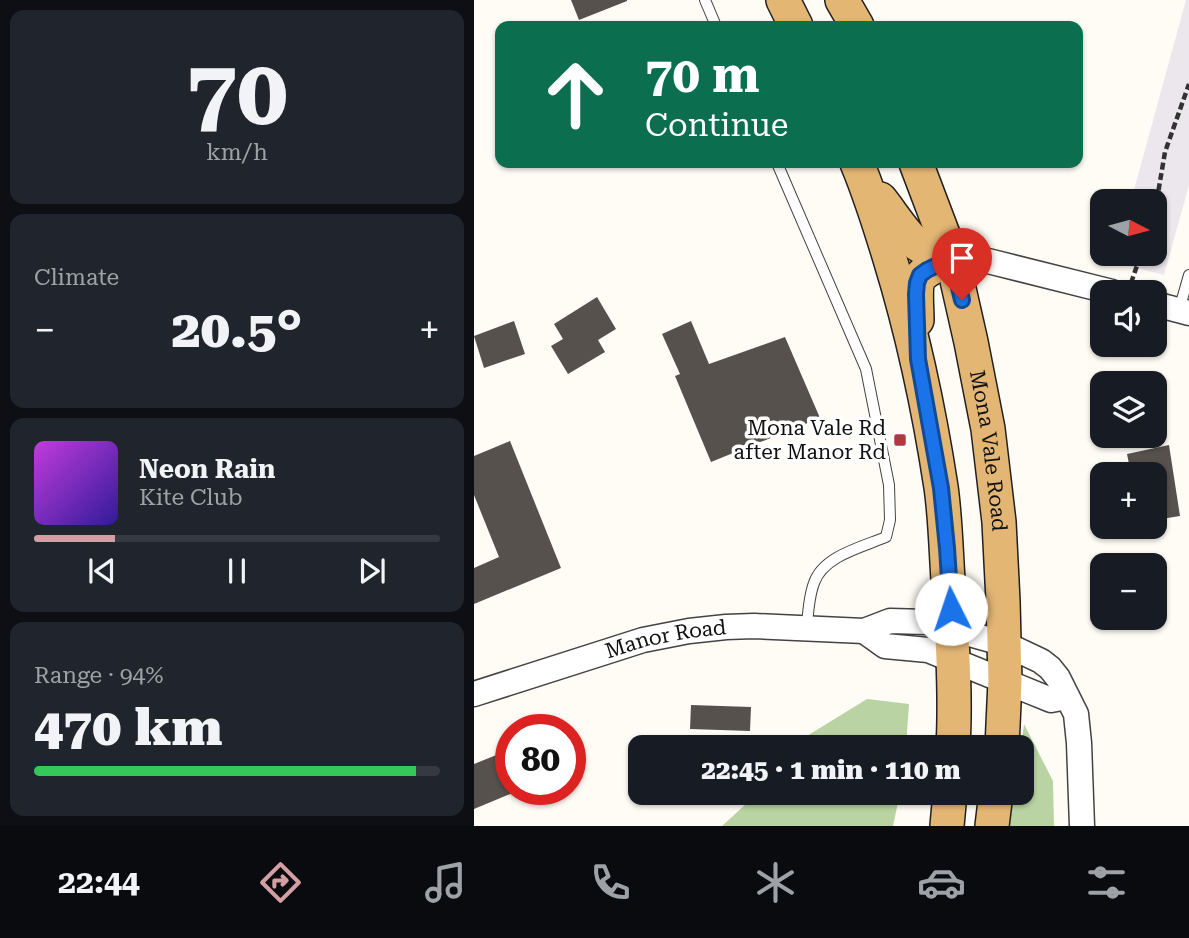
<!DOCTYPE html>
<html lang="en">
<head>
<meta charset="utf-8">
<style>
	:root { --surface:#171b24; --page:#20242c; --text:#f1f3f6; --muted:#9ea1a6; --line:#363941; --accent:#d39fa4 }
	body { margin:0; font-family:"Roboto Serif",serif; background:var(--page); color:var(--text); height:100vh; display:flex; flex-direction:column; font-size:26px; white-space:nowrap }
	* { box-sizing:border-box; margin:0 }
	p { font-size:23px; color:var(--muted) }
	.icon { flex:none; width:38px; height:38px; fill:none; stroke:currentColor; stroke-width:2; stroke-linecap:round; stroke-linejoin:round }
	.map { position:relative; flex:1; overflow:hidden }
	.side { display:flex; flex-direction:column; gap:10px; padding:10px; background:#0d0f14; width:474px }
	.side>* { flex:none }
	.banner { position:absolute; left:21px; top:21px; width:588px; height:147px; border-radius:14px; box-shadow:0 2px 5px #0004; background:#0b6e4f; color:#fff; overflow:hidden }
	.needle { width:46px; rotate:96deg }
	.tools { position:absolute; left:616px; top:189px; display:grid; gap:14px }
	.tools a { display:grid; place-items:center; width:77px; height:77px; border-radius:14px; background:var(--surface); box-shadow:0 2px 5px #0004; font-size:35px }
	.speed { position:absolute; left:21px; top:714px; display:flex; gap:14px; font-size:35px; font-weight:700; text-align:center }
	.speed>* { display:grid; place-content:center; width:91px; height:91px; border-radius:50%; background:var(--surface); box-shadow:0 2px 5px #0004; line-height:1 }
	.speed .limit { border:10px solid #d22; background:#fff; color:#111 }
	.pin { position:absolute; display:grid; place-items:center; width:60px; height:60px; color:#fff; margin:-72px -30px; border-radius:50% 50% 50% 0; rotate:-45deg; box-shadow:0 0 7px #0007 }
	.pin .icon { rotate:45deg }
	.me { position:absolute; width:77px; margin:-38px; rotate:356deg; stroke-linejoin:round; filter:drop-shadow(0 0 5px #0008) }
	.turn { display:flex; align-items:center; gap:24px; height:147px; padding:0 35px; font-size:32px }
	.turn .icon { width:91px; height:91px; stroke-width:2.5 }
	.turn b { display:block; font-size:49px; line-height:60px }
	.big { font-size:52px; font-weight:800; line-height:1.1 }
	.side .card { flex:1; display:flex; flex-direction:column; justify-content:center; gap:10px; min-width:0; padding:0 24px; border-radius:14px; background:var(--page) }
	.side .dial { align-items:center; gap:0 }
	.dial b { font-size:91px; line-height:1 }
	.song { display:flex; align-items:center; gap:21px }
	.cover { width:84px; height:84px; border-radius:10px; background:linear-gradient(135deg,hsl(290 70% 55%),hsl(250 70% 35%)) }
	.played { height:7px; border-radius:4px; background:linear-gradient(90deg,var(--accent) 20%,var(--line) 20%) }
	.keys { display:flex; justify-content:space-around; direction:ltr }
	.heat { display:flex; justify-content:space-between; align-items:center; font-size:38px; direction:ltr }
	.charge { height:10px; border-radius:5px; background:linear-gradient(90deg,#34c759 94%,var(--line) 0) }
	.trip { position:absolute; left:154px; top:735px; width:406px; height:70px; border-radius:14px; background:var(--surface); box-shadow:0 2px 5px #0004; font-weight:800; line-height:70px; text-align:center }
	.menu { display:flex; height:112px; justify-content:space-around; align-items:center; background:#090b0e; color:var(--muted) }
	.menu .icon { width:49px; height:49px }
	.menu .active { color:var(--accent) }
	.menu b { font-size:32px; color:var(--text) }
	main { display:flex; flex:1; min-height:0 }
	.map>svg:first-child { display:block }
	.industrial { fill:#ece6ed }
	.forest { fill:#b9d4a2 }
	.building { fill:#57514e }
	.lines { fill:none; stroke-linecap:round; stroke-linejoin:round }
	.service-casing { stroke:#434343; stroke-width:12 }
	.tertiary-casing { stroke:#434343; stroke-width:27 }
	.trunk-casing { stroke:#212121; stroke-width:36 }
	.path { stroke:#323232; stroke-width:4.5; stroke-dasharray:7 3.5; stroke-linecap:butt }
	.service { stroke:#fff; stroke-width:10 }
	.tertiary { stroke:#fff; stroke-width:24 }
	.trunk { stroke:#e4b674; stroke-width:33 }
	.route-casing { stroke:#114b97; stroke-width:18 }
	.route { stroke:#1a73e8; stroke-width:12 }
	.poi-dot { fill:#af3940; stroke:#fff; stroke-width:2.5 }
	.labels { text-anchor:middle; stroke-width:7; stroke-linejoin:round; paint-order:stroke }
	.poi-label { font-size:21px; fill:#101010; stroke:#fff; text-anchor:end }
	.street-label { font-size:21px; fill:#101010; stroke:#fff }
</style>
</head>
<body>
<main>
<section class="side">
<div class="card dial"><b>70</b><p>km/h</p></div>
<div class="card"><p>Climate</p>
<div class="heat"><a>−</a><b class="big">20.5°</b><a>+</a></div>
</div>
<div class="card">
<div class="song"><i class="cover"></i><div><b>Neon Rain</b><p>Kite Club</p></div></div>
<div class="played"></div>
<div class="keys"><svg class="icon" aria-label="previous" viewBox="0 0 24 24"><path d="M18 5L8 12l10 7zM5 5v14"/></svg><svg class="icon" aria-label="pause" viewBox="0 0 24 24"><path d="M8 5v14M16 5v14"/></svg><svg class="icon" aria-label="next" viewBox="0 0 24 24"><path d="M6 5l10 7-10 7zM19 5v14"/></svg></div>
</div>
<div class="card"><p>Range · 94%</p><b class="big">470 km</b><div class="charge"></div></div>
</section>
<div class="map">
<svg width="715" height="826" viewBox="0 0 715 826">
	<rect width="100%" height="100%" fill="#fefcf4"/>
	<path class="industrial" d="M712,0h3v185l-25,90 -50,-13 2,-8h39v-53h-24z"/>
	<path class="forest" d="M393,699l42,5 -3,43h-117z
		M550,724l29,57 1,45h-46l5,-33h9l-1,-46z
		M284,793h142l-7,33h-171z"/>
	<path class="building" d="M97,0h56v1l-48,19z
		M123,297l19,32 -18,11 7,12 -37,22 -17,-28 12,-7 -9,-15z
		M40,321l11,33 -41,14 -10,-32z
		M217,321l18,43 76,-27 35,81 -109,44 -36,-86 5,-2 -18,-40z
		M36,441l51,127 -87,36v-36l25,-11 -25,-62v-39z
		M695,445l11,71 -25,4v-46h-24l-4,-20z
		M217,705l60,2 -1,24 -60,-2z
		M37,749v40h3l1,3 -41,17v-45z"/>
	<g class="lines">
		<defs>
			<path id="service" d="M231,0l11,26
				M303,163l89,206 23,116 1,35 -4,17c-24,10 -63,19 -72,46 -5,13 -6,29 -7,43
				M705,310l10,-35"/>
			<g id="tertiary">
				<path d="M478,258l36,3 124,31"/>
				<path d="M681,304l34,9"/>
				<path d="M390,631l21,15 43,4 123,50 16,-3"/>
				<path id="s1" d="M0,694l169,-54 46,-9 37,-4 28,-1 110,5 26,-10 37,1 78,22 36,17 9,7 8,10 18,36 3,29 3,83"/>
			</g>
			<g id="trunk">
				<path d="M309,0l13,26"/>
				<path d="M368,0l15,26"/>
				<path d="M383,163c13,31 23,63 33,96 23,75 39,150 51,228 5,35 5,71 8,106 4,52 7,103 4,154"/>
				<path id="s2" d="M442,163l36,95 19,84 17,87 11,93 4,79 2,80 -3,66"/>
				<path d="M406,199c11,13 27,40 40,47 10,5 22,8 32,12"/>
				<path d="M443,320c-1,-44 -6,-43 35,-62"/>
				<path d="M473,826l3,-33"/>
				<path d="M518,826l4,-33"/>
			</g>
		</defs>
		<use href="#service" class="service-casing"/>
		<use href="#tertiary" class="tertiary-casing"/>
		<use href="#trunk" class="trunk-casing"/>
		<path class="path" d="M681,211l10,-59 24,-68
			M657,283l10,-29"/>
		<use href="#service" class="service"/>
		<use href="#tertiary" class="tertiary"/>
		<use href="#trunk" class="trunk"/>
	</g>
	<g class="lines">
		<defs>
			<path id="route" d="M477,609l-4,-61 -6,-60 -23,-129 -2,-65 1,-11 3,-8 7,-5 25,-12 10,42"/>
		</defs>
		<use href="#route" class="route-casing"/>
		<use href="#route" class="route"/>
	</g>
	<rect class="poi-dot" x="419" y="433" width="14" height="14" rx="3.5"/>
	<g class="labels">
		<g class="poi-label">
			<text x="412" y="435">Mona Vale Rd<tspan x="412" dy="24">after Manor Rd</tspan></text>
		</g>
		<g class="street-label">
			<text dy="7" stroke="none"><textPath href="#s2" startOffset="298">Mona Vale Road</textPath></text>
			<text dy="7" stroke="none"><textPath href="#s1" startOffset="200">Manor Road</textPath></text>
		</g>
	</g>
</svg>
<div class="tools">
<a><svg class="needle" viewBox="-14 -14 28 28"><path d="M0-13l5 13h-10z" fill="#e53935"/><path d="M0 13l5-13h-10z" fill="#9ea1a6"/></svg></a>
<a><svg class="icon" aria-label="sound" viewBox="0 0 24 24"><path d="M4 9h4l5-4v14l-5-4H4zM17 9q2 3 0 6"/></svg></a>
<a><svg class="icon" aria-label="layers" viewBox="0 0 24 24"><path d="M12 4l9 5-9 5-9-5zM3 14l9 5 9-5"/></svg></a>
<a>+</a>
<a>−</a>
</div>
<div class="speed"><div class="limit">80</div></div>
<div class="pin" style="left:488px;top:300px;background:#d93025"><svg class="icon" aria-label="arrive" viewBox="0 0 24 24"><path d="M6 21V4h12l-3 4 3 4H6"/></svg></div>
<svg class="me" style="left:477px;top:609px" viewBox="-20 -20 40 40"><circle r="19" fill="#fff"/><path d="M0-13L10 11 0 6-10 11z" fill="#1a73e8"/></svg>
<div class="trip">22:45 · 1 min · 110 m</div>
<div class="banner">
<div class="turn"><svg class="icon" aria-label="ahead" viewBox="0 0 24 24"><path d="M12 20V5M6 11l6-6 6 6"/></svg><div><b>70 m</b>Continue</div></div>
</div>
</div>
</main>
<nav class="menu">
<b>22:44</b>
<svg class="icon active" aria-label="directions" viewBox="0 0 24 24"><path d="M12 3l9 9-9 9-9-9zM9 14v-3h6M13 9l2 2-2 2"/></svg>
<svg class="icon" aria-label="music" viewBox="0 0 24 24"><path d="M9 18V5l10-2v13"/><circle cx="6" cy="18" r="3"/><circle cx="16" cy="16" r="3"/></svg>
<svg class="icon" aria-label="phone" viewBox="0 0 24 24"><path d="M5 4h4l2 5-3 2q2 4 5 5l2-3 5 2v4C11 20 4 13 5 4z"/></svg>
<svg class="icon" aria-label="climate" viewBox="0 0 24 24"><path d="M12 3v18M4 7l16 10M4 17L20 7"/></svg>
<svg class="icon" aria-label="car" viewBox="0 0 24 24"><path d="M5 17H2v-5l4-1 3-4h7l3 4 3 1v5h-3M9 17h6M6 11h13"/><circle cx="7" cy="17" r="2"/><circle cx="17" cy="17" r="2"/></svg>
<svg class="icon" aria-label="filters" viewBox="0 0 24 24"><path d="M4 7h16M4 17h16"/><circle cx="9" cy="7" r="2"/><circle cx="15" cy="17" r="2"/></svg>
</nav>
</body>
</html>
